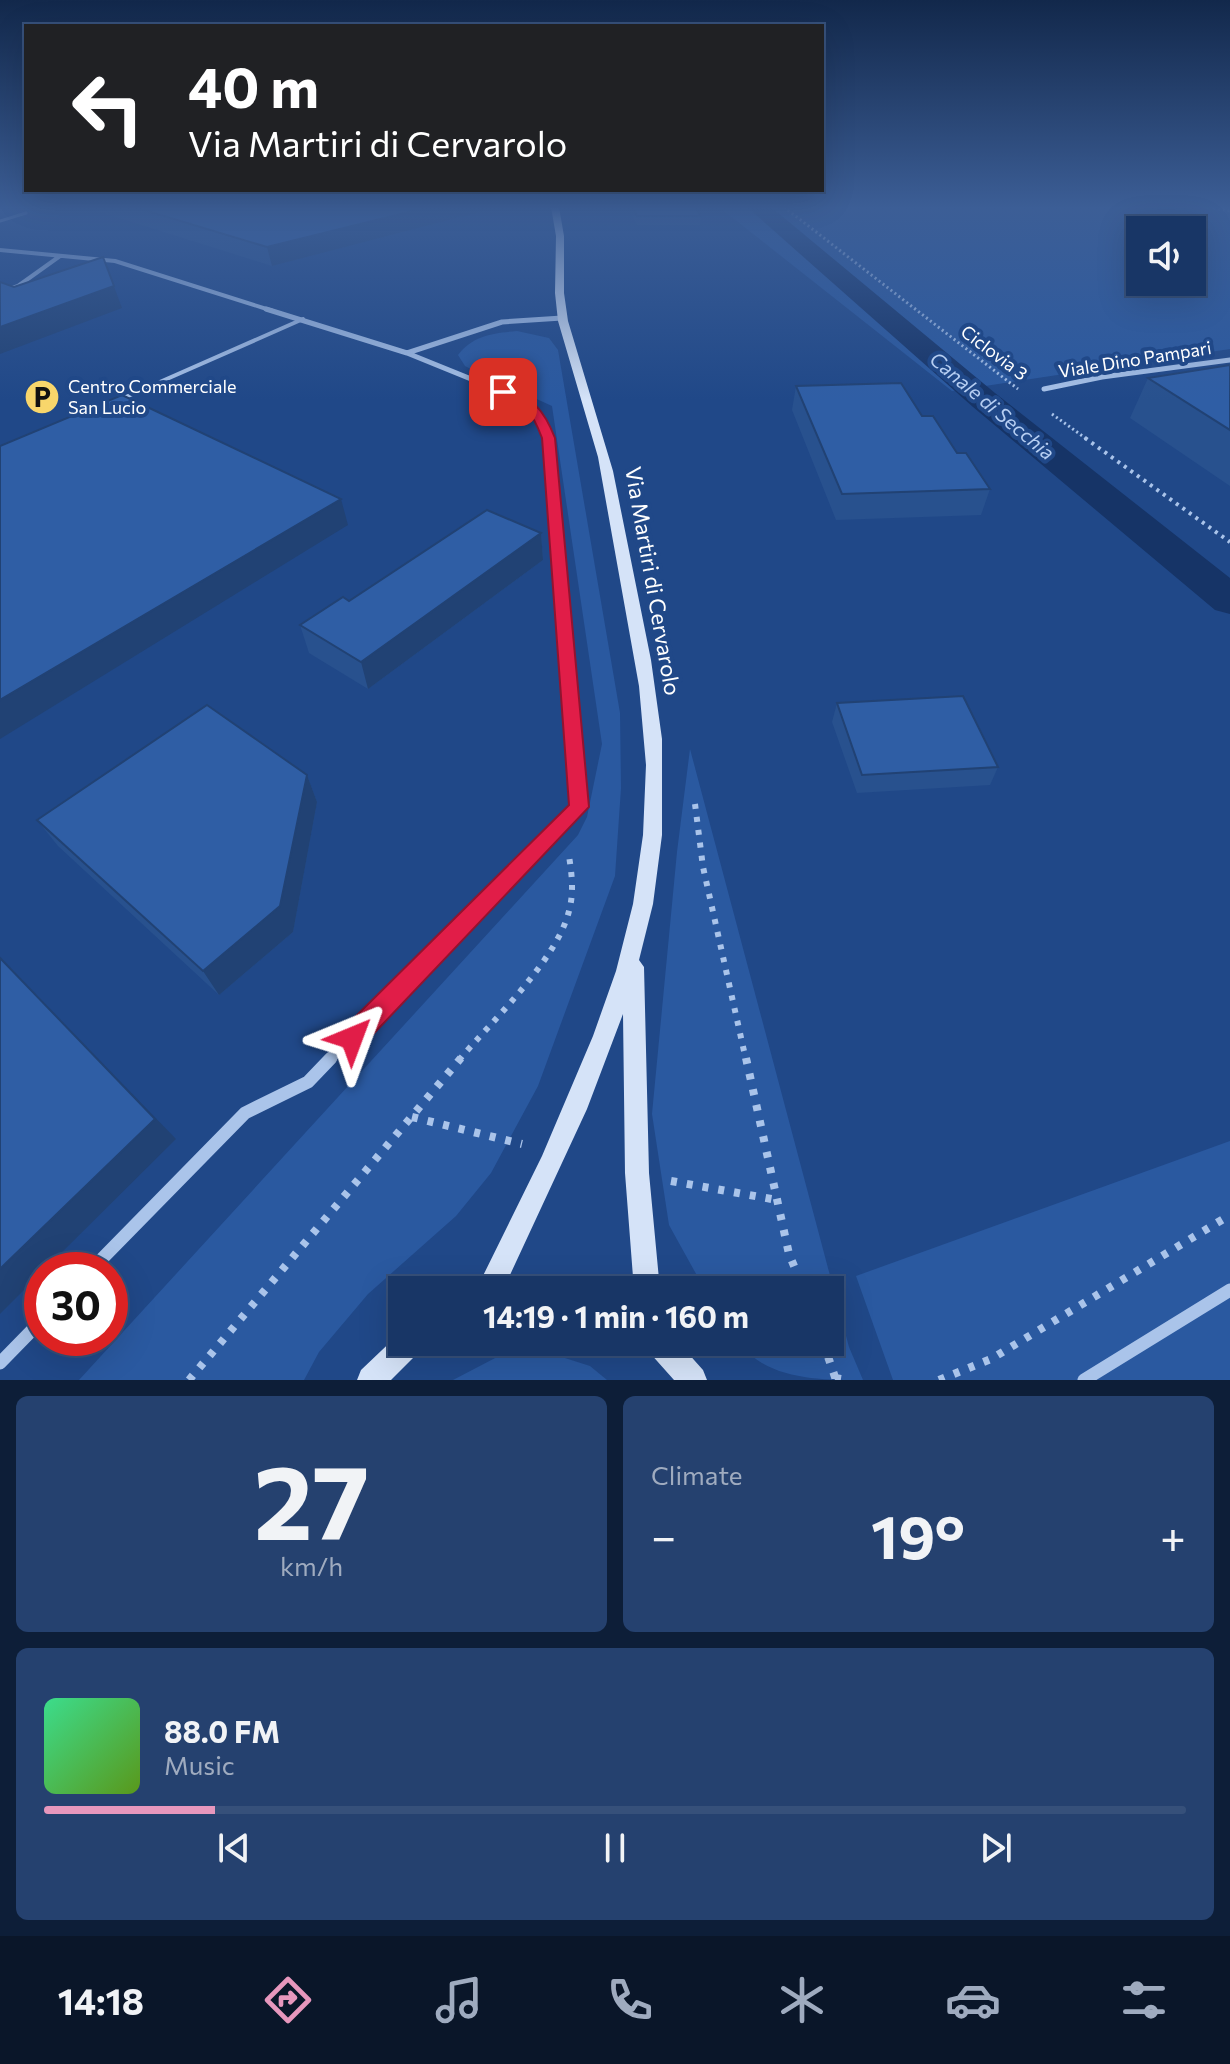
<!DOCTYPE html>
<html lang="en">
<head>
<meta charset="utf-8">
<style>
	:root { --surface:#183666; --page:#25416f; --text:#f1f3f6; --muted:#9fabbf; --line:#36507a; --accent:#e797bd }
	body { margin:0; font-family:Commissioner,sans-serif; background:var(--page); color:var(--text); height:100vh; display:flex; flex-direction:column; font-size:30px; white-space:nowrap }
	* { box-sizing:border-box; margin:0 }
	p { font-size:26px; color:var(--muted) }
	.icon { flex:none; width:44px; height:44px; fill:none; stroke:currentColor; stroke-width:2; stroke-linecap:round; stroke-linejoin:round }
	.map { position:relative; height:1380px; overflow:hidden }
	.drawer { display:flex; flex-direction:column; gap:16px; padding:16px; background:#0d1e38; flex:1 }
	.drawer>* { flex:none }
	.top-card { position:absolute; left:24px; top:24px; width:800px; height:168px; border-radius:0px; box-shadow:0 8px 32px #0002,0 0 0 2px var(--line); background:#202124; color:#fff; overflow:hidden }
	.controls { position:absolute; left:1126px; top:216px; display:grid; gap:16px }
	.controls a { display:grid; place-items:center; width:80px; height:80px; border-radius:0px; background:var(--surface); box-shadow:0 8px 32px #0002,0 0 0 2px var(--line); font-size:40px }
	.speed { position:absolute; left:24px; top:1252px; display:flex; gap:16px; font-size:40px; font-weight:700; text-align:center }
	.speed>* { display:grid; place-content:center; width:104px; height:104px; border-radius:50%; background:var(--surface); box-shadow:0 8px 32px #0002,0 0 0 2px var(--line); line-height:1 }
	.speed .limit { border:12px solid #d22; background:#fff; color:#111 }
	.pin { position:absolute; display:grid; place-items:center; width:68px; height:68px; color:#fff; margin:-34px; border-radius:16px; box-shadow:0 4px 12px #0006 }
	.me { position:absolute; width:88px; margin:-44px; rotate:44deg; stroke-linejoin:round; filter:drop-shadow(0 0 6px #0008) }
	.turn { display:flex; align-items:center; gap:28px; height:168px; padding:0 32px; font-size:36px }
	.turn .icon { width:104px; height:104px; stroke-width:2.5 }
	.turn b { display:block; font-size:56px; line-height:68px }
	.big { font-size:60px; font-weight:700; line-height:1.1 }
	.drawer .card { flex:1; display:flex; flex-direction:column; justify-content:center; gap:12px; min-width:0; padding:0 28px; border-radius:12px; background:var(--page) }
	.drawer .dial { align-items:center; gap:0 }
	.dial b { font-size:104px; line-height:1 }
	.song { display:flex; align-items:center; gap:24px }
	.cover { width:96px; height:96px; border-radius:12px; background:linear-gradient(135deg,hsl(150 70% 55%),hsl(90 70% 35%)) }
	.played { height:8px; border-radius:4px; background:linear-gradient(90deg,var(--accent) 15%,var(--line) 15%) }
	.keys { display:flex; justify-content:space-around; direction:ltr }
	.heat { display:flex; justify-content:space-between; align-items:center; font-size:44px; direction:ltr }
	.drawer .tiles { flex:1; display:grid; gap:16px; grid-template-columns:1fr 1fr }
	.card:last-child { grid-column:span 2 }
	.trip { position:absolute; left:388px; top:1276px; width:456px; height:80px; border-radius:0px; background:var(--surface); box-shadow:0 8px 32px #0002,0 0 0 2px var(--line); font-weight:700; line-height:80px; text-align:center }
	.tab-bar { display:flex; height:128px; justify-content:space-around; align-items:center; background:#0a1629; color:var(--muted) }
	.tab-bar .icon { width:56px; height:56px }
	.tab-bar .selected { color:var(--accent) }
	.tab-bar b { font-size:36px; color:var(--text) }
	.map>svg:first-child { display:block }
	.green { fill:#2a59a0; fill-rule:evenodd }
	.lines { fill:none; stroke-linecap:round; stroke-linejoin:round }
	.canal { fill:#163467; fill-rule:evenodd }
	.path-far3 { stroke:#aac4ea; stroke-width:3; stroke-dasharray:2 3; stroke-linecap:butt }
	.path-far2 { stroke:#aac4ea; stroke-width:4; stroke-dasharray:3 5; stroke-linecap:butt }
	.path-far1 { stroke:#aac4ea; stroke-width:6; stroke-dasharray:5 8; stroke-linecap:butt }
	.path { stroke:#aac4ea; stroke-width:8; stroke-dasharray:6 10; stroke-linecap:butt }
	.service-far1 { stroke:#aac4ea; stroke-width:3 }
	.service { stroke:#aac4ea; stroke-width:4 }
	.minor-far5 { stroke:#aac4ea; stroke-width:4 }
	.minor-far4 { stroke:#aac4ea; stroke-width:5 }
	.minor-far3 { stroke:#aac4ea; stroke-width:6 }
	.minor-far2 { stroke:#aac4ea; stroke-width:8 }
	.minor-far1 { stroke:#aac4ea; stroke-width:10 }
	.minor { stroke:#aac4ea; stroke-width:13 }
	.secondary { fill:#d5e3f8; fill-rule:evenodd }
	.wall { fill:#28518e }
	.shaded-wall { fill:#214274 }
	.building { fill:#2f5ea5; stroke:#214274; stroke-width:2 }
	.route { fill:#e11d48; stroke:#92132f; stroke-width:2 }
	.labels { text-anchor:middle; stroke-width:8; stroke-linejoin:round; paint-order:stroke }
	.far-street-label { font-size:18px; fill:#fff; stroke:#204888 }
	.far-poi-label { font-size:18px; fill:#fff; stroke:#204888; text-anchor:start }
	.far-water-label { font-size:20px; font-style:italic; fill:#b6cef2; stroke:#204888 }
	.street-label { font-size:22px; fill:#fff; stroke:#204888 }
</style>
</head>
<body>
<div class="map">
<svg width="1230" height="1380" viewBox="0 0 1230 1380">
	<rect width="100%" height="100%" fill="#204888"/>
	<path class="green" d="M719,207h511v142l-278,42zM1140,230h52v52h-52z
		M517,331l32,7 9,12 62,363 1,75 -6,88 -77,210 -47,87 -35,43 -88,78 -49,58 -15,28h-225l499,-545 9,-18 15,-73 -50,-338 -77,-35 -10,-5 -7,-11c15,-20 36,-22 59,-24z
		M690,749l159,598 14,33c-43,0 -97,0 -124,-38h91v-52h-125l-36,-65 -17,-111 25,-262z
		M1230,1141v239h-337l-37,-104z
		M546,1352l44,14 17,14h-154l46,-24z"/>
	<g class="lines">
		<path class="canal" d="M747,207h24l224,186 235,185v36l-15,-4 -242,-203z"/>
		<path class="path-far3" d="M784,207l234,182
			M1208,207l22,4
			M1052,414l36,26"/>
		<path class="path-far2" d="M1085,438l145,104"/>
		<path class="path-far1" d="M695,804l8,63 43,193
			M459,1060c33,-39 98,-100 110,-149 5,-18 3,-36 0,-55"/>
		<path class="path" d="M746,1058l43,196 15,36
			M412,1117l110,27
			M671,1181l106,19
			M823,1342l13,38
			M835,1378l12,2
			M189,1380l272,-322
			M939,1380l52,-21 239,-144"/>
		<path class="service-far1" d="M0,221l26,-8"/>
		<path class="service" d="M119,400l184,-81"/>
		<path class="minor-far5" d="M0,250l115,11 158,50
			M0,292l18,-6 42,-30"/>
		<path class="minor-far4" d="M266,309l141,44
			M1044,389l58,-12 128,-17
			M548,440l-8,-25 -12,-13 -121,-49 95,-31 60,-4"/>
		<path class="minor-far3" d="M548,438l14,164"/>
		<path class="minor-far2" d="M562,600l17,205"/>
		<path class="minor-far1" d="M329,1060l250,-253v-4"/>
		<path class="minor" d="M91,1270l154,-157 63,-31 23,-24
			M0,1363l42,-43
			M1084,1380l146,-90"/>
		<path class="secondary" d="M551,207h8l5,29v57l4,28 45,150 38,189 11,79v96l-9,69 -14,56 5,7 5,206 11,117h-26l-9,-117 -2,-159 -36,95 -84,181h-27l66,-134 51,-120 23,-65 17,-67 10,-69 3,-70 -7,-79 -41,-229 -40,-136 -3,-28 1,-57z
			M518,1277h29l9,4 4,9h-55l4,-9z
			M402,1331v11h21l-4,10 -28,28h-34l4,-10z
			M645,1342h33l25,28 4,10h-33l-25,-28z"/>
	</g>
	<path class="wall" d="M84,207h411v1l-223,58z
		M628,207h67l6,9 -1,9h-63z
		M1230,365v121l-100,-68 18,-40z
		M796,386l126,30 68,73 -9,26 -145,5 -44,-110z
		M541,533l2,27 -175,129 -59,-36 -9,-28 49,-24z
		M837,703l161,64 -8,18 -133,8 -25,-71z
		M307,775l10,27 -24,130 -74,63 -161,-149 -21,-26z"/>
	<path class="shaded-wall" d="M429,207l66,1 -223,58 -5,-19z
		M103,257l19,51 -122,46v-27z
		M341,499l7,26 -348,214v-39z
		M541,533l2,27 -175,129 -7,-27z
		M307,775l10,27 -24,130 -74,63 -16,-24z
		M0,958l176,181 -132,131h-2v2l-42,42z"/>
	<path class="building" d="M134,207h295l-162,40z
		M632,207h63l6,9h-64z
		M103,257l11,29 -114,41v-45l14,5z
		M1230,365v65l-82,-52z
		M901,383l21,33h11l24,37h9l24,36 -148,5 -46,-108z
		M122,395l219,104 -341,201v-254z
		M487,510l54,23 -180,129 -61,-37 43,-28 6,4z
		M963,696l35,71 -136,8 -25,-72z
		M207,705l100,70 -27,131 -77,65 -166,-151z
		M0,958l155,161 -155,150z"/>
	<linearGradient id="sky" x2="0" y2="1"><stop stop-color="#12284b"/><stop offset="0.52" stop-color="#3c5e96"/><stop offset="1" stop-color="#3c5e96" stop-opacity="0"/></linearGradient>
	<rect width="1230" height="400" fill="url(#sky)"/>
	<path class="route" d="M503,388c30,9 41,22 52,50l34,369 -228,240 -9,3 -9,-3 -4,-9 4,-9 226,-224 -27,-367c-11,-29 -15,-32 -44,-44l-1,-2z"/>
	<defs>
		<symbol id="parking-disc" viewBox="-11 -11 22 22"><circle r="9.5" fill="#f8d66b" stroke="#204888"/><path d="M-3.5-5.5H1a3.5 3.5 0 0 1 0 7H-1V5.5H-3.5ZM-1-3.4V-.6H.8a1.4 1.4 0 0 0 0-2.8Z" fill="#111"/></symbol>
	</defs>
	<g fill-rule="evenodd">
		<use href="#parking-disc" x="22" y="377" width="40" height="40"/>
	</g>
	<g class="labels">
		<g class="far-street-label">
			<text transform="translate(994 353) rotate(37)" y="6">Ciclovia 3</text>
			<text transform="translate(1135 360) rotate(-9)" y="6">Viale Dino Pampari</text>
		</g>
		<g class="far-poi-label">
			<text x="68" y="393">Centro Commerciale<tspan x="68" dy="21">San Lucio</tspan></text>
		</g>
		<g class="far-water-label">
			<text transform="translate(992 406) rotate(40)" y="7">Canale di Secchia</text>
		</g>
		<g class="street-label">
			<text transform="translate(653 581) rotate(80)" y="8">Via Martiri di Cervarolo</text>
		</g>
	</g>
</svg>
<div class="controls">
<a><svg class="icon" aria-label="sound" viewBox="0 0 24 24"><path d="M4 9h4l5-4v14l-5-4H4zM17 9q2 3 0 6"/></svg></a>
</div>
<div class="speed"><div class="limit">30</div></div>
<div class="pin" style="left:503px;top:392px;background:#d93025"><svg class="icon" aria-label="arrive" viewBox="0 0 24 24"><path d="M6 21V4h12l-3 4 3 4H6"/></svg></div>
<svg class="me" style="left:352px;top:1038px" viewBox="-20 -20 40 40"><path d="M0-17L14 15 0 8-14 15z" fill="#e11d48" stroke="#fff" stroke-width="4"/></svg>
<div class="trip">14:19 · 1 min · 160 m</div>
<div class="top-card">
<div class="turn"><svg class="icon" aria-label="left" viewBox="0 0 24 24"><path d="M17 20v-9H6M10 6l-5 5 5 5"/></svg><div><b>40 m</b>Via Martiri di Cervarolo</div></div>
</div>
</div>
<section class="drawer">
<div class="tiles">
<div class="card dial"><b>27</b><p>km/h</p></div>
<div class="card"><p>Climate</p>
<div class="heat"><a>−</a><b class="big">19°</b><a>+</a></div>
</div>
<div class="card">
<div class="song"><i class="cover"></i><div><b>88.0 FM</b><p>Music</p></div></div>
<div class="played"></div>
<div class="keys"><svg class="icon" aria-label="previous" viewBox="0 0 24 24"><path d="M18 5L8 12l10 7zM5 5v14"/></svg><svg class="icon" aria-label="pause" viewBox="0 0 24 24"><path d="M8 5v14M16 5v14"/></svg><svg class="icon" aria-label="next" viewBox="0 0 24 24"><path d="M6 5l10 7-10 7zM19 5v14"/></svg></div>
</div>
</div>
</section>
<nav class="tab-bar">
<b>14:18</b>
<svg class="icon selected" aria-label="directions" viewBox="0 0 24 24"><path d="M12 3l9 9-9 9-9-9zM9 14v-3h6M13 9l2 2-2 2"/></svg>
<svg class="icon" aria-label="music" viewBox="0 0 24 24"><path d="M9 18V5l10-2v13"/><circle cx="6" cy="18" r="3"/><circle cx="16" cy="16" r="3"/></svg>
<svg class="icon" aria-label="phone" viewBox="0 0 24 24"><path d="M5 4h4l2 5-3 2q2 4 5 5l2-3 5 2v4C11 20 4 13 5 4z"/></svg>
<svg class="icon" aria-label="climate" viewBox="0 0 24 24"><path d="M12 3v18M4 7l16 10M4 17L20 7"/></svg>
<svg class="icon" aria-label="car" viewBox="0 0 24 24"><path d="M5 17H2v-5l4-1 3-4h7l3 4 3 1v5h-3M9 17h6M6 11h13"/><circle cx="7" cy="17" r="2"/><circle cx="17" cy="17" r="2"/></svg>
<svg class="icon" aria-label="filters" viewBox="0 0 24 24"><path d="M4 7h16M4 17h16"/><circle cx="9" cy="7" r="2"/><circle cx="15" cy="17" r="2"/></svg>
</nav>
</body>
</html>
